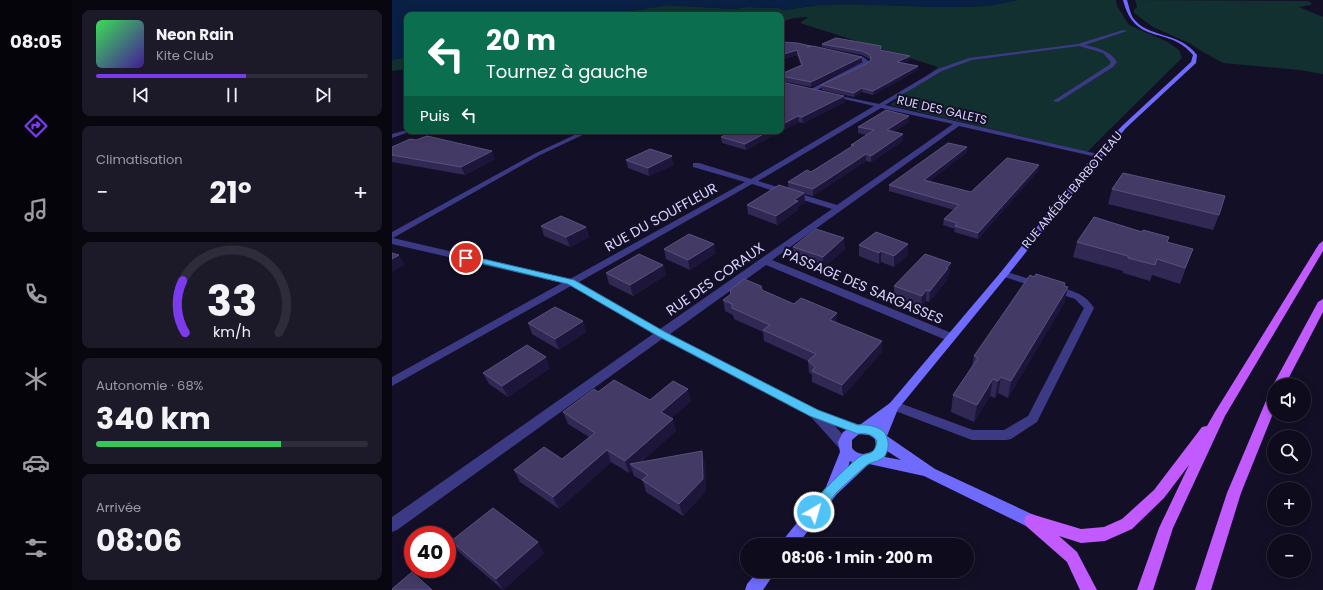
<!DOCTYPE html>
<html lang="fr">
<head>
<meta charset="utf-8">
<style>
	:root { --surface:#0e0b1c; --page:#1c1929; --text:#f1f3f6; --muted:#9b9ba3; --line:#2e2b3b; --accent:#7c3aed }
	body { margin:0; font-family:Poppins,sans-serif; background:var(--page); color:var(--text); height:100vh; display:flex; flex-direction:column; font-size:15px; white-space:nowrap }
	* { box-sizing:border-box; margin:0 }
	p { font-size:13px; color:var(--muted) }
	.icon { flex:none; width:22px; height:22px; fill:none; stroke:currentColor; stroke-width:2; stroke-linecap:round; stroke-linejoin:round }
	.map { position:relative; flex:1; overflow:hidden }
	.details { display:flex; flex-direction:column; gap:10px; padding:10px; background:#08060f; width:320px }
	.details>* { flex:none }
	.banner { position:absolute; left:12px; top:12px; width:380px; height:122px; border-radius:8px; box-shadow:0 2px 10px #0003,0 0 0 1px var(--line); background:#0b6e4f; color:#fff; overflow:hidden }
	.controls { position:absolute; left:875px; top:378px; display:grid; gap:8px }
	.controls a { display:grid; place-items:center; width:44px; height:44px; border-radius:50%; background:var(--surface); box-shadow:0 2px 10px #0003,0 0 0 1px var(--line); font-size:20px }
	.speed { position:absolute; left:12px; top:526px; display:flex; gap:8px; font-size:20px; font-weight:700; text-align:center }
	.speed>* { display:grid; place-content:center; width:52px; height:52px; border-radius:50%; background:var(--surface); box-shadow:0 2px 10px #0003,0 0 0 1px var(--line); line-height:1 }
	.speed .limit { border:6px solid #d22; background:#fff; color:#111 }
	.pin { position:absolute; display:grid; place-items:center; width:34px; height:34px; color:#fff; margin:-17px; border:2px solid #fff; border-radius:50%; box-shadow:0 1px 4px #0007 }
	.me { position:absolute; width:44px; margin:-22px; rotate:38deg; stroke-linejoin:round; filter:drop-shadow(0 0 3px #0008) }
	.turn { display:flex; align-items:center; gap:14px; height:84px; padding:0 16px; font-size:18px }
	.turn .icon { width:52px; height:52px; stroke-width:2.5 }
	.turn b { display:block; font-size:28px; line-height:34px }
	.then { display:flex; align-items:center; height:38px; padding:0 16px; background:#0003; gap:8px; font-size:15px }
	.big { font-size:30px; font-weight:700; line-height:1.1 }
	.details .widget { flex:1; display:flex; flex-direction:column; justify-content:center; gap:6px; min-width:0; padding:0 14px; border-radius:8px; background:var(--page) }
	.details .dial { align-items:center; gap:0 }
	.dial svg { height:104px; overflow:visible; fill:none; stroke:var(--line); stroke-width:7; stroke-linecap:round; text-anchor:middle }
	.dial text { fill:var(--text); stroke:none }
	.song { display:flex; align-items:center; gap:12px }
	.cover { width:48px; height:48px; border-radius:6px; background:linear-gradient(135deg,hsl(130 70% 55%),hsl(260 70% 35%)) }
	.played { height:4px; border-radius:2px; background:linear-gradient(90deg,var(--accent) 55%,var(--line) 55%) }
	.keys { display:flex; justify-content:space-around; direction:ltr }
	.heat { display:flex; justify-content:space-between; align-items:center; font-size:22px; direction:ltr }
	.charge { height:6px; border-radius:3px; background:linear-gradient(90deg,#34c759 68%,var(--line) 0) }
	.trip { position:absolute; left:348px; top:538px; width:234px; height:40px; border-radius:20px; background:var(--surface); box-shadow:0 2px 10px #0003,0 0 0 1px var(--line); font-weight:700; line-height:40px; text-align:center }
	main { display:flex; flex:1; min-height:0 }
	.menu { display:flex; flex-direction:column; width:72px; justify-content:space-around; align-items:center; background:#06040b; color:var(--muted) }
	.menu .icon { width:28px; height:28px }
	.menu .active { color:var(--accent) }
	.menu b { font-size:18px; color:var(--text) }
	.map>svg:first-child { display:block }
	.green { fill:#12302f }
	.water { fill:#0a1f44 }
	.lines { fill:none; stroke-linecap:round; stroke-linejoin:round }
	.lane { fill:#3d3a85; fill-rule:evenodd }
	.street { fill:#3d3a85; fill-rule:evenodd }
	.secondary { fill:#6f6bff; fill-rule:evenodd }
	.primary { fill:#c25bff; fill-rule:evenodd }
	.wall { fill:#312854 }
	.shaded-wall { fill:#1d163a }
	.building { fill:#433a66; stroke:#5a527e }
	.route { fill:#4fc3f7; stroke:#337fa1 }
	.labels { text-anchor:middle; stroke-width:4; stroke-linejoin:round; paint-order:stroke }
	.far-street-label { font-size:12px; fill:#d9d4ff; stroke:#130f26 }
	.street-label { font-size:14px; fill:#d9d4ff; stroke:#130f26 }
</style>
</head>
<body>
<main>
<nav class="menu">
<b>08:05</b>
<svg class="icon active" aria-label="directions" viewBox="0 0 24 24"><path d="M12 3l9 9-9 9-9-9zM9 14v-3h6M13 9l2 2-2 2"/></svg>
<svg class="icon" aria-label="music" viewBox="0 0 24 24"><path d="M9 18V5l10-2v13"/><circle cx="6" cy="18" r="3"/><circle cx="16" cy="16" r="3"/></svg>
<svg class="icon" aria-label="phone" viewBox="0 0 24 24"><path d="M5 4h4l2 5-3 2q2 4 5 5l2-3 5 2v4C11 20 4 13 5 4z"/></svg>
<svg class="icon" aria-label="climate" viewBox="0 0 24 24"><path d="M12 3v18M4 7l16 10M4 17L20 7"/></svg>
<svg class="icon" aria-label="car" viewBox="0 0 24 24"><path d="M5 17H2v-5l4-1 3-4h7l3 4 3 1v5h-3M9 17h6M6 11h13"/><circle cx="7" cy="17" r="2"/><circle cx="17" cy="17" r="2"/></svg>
<svg class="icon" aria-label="filters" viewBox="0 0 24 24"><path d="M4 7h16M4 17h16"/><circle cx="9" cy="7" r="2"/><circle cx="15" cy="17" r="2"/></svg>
</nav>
<section class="details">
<div class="widget">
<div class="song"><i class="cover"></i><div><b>Neon Rain</b><p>Kite Club</p></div></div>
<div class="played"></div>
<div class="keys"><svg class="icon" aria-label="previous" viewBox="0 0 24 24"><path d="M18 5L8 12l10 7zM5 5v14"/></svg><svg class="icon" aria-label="pause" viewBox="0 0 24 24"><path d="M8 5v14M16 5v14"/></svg><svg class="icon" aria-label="next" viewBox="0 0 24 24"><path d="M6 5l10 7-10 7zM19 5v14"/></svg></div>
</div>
<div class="widget"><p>Climatisation</p>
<div class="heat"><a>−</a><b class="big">21°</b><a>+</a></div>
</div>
<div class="widget dial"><svg viewBox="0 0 100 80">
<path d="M14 69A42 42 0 1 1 86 69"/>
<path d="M14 69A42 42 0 0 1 12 29" stroke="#7c3aed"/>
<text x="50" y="56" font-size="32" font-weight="700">33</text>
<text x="50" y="72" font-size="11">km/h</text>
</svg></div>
<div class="widget"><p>Autonomie · 68%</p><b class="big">340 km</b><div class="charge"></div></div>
<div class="widget"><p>Arrivée</p><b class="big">08:06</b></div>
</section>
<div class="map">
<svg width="931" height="590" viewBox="0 0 931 590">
	<rect width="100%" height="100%" fill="#130f26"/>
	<path class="green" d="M626,0h98l1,6 12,19 39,17 11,8 3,8 -95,94 -197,-47 48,-38 -138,-44 8,-6 -14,1 -13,4v-7h-72l-8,-3 -13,-1 -34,4h-47l61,-10 65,4 15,-2 31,1 5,2 35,-5 28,-1 94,3 46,-1z
		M743,0l173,1 4,2 -1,2 -12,2 24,10v57l-24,-4 -76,-7 -20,-11 -14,-9 -36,-16 -19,-14v-3l3,-3z
		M15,57v12l-15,2v-11z"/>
	<path class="water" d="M0,0h626l-31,6 -46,1 -94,-3 -28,1 -35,5 -5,-2 -31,-1 -15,2 -65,-4 -61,10h-200v42l-15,3z"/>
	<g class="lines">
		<path class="lane" d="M612,271l38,12 2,2 -5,3 -38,-12 -2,-2 2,-2z
			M662,286c16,4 31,7 40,22l-57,114 -26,17 -5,1h-34l-82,-31 -2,-3 2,-3 4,-2 79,29h31l24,-14 56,-108 -9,-9 -24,-8 -2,-2z"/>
		<path class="street" d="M731,30l4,1 -42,14c12,3 25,5 32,17l-4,5 -55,35 -5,-1 56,-36 2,-3 -8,-9 -24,-7 -107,14 -30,11 -57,34 213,49 4,2 -1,2 -142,-32 -187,134 182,74 1,3 -1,3h-8l-180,-75 -96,69 148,76 45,16 1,3 -1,3 -5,2 -24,-9 17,19 -2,4 -5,1 -5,-1 -28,-31 -149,-78 -265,191 -5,2v-15l261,-183 -82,-48 -179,100v-9l170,-94 -170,-39v-12l144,-79 47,-22h8l-51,24 -147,83 177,41 175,-97 -52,-15v-4h6l52,16 123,-73 -43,-10v-2l48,10 59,-35 31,-11 109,-14zM489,108l72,16 -116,81 -79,-24zM360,184l80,25 -172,120 -81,-47z
			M454,54l17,3 7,5 -55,29h-4v-2l52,-27 -4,-3 -13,-3z
			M15,130v1h5l-20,7v-4z"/>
		<path class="secondary" d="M731,0h4c2,6 3,13 6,18 16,21 46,13 64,37l-1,8 -70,65 -25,30 -94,118 -109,133 -11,27 48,33 101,47 2,5 -2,5 -5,2 -5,-2 -102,-50 -55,-12 -32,30 -40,51h-17l3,-5 43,-53 14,-35 -2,-10 5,-10 10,-6 8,-2 29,-21 111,-131 94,-118 27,-28 69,-64 2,-7c-24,-30 -58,-8 -70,-55zM467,434l10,1 6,4 1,7 -2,4c-7,5 -16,6 -22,-2v-8zM495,451l14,9 -16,-3zM458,461l2,1 -4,5z
			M366,571h18l-13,19h-18l2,-6z"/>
		<path class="primary" d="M931,241v10l-98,165 -52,112 -20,62h-16l22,-62 30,-63 -25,33 -32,31 -27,12 -24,2 -22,-7 18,16 20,38h-17l-13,-28 -41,-36 -2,-5 2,-5 5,-2 50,15 23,-2 18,-8 32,-29 48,-63 5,-1 8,-14 104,-168z
			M931,299v13l-38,73h-11v2l-1,-2 45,-83z
			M882,392v19l-33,82 -30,97h-16l32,-97 41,-97 2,-3z"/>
	</g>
	<path class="wall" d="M389,42l30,4 51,16 -51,25 -30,-6v-7l20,-9 -4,-10 -16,5z
		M430,44l59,2v5l29,5v4l-8,3 16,3v4l-45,25 -11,-3 -8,5 -32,-7 -1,-5 45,-21 4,-3v-2l-8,-4 -40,-8z
		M389,82l64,20 -42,21 -4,-1 -53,28 -24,-7 -1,-6 60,-6z
		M517,122l-16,10 10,2v7l-32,21 -5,-1 -53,35 -9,-2 1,8 -7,5v3l-21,15 -29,-11 -1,-9 41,-17v-6l23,-10 40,-25v-2l15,-10 -8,-2v-6z
		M0,147l103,12 -30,16 -73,-13z
		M575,147l-1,6 -37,28 42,11 68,-27 -1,6 -60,68 -24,-7 1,-3 -12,-4 1,-6 10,-9 -65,-19v-6z
		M234,160l48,5 -25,11 -21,-8z
		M720,189l107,26 -6,15 -105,-26z
		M149,226l45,1 3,10 -19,10 -26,-11z
		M685,242h90l26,7 -13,35 -28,-9 -2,6 -27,-8v-2l-50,-14z
		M467,245l49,10 -14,12 -13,-5 -2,2 -20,-8z
		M401,247l52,2 -22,19 -29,-10z
		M272,249l52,4 -26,17 -24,-11z
		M559,263l-2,11 -2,3v3l-18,22 -3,-1 -5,6 -27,-10v-11z
		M271,265l3,10 -33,21 -24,-12 -3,-11z
		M673,286l3,1 -4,16 -56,95 -10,-5 -3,5 -5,-2 -16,26 -23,-10 2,-17 19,-28 2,-11z
		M370,290l75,33 45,18v11l-39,44 -31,-14v-7l-3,-3 -1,-11 -44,-20 -1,-9 -29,-13 -1,-4 -8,-4 -2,-11z
		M191,321l3,11 -27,18 -27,-16 -4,-11z
		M158,368l-42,29 -19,-13 -6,-11z
		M206,392l52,8 41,1 -20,17 5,13 -35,31 64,1 1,28 -23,25 -37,-24 -3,-11 -9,-5 -2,-6 -3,3 -18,-11 -52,47 -39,-27 -6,-12 48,-11 27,-22 -21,-13 -5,-12z
		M59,541l93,12 -41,37 -44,-38z"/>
	<path class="shaded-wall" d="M405,50v5l-16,5v-5z
		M518,56v4l-13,6v-4z
		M470,57v5l-51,25v-5z
		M526,66v4l-45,25v-4z
		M470,88v4l-8,5v-4z
		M452,96l1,6 -42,21 -1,-6z
		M406,116l1,6 -53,28 -1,-6 24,-13h12v-6z
		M517,116v6l-23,14 1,-6z
		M139,131h14l-13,3z
		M511,134v7l-32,21v-6z
		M575,147l-1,6 -42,33v-6z
		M100,151l3,8 -30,16 -4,-8z
		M474,154v7l-53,35v-7z
		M280,156l2,9 -25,11 -1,-8z
		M647,165l-1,6 -60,68v-6z
		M412,193l1,9 -7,5v3l-21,15 -1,-9 18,-16z
		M194,227l3,10 -19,10 -4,-10z
		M452,238l1,11 -22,19v-11z
		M322,244l2,9 -26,17 -2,-10z
		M516,244v11l-14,12v-11z
		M489,251v11l-2,2v-11z
		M7,255l6,10 -13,7v-13z
		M559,263l-2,11 -2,3v3l-18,22 1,-11 16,-23z
		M271,265l3,10 -33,21 -3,-11z
		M673,283l-3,14 6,-10 -4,16 -56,95 3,-17z
		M534,290v11l-5,6 1,-11z
		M445,313v10l-7,-3z
		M191,321l3,11 -27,18 -4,-11z
		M490,341v11l-39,44 -1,-11z
		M154,357l4,11 -42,29 -6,-11z
		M609,377l-3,16 -3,5 3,-17z
		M601,379l-3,17 -16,26 3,-17z
		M296,389l3,12 -27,23 -3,-12z
		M281,419l3,12 -41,36 -5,-3 2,6 -3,3 -4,-12z
		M215,450l4,12 -52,47 -6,-12z
		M310,451l3,12 1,28 -23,25 -4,-12z
		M146,542l6,11 -41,37 -7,-11z"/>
	<path class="building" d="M444,38l45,8 -1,4 30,6 -13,6 21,4 -45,25 -11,-3 -8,5 -33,-8 45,-21 5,-4 -1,-5 -8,-4 -40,-7z
		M389,42l16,1 14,3 -4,1 6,-1 49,11 -51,25 -30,-6v-2l21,-9 -5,-15 -16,5z
		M389,82l63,14 -42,21 -4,-1 -17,9z
		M494,110l23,6 -22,14 16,4 -32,22 -5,-2 -53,35 -25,-7 19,-12 4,2 43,-27h-3l23,-15 -16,-3z
		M341,131h36l-24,13 -24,-7z
		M35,136l65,15 -31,16 -69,-12v-8l18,-8 6,1z
		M556,143l19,4 -43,33 47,12 36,-34 32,7 -61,68 -23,-7 2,-3 -13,-4 15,-14 -70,-20z
		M258,149l22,7 -24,12 -22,-8z
		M731,173l102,23 -6,19 -107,-26z
		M387,185l25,8 -10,7 4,1 -22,15 -29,-11z
		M169,216l25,11 -20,10 -25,-11z
		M702,217l48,15 1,-2 26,7 -2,5 26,7 -8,19 -28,-9 -2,6 -27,-7v-2l-51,-14z
		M424,229l28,9 -21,19 -30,-10z
		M484,232l32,12 -14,12 -13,-5 -2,2 -20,-8z
		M297,234l25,10 -26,16 -24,-11z
		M0,253l7,2 -7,4z
		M247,254l24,11 -33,20 -24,-12z
		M533,254l26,9 -5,5h2l-18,23 -4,-1 -4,6 -28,-10z
		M644,274l29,9 -1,3 4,1 -57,94 -10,-4 -3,4 -5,-2 -16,26 -24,-10 25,-37 -4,-2 56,-81 4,2z
		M352,279l17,7 1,4 32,14 7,-6 36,15 -7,7 52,21 -40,44 -30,-14 3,-4 -7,-6 8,-7 -53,-24 7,-5 -38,-17v-4l-9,-4 8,-6 -1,-4z
		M163,307l28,14 -28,18 -27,-16z
		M135,345l19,12 -44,29 -19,-13z
		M222,380l36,20 23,-19 15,8 -27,23 12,7 -48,42 -18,-11 -54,47 -39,-27 30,-23 18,12 33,-26 -32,-21 31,-23 4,3z
		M310,451l1,28 -24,25 -37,-24 6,-5 -18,-11z
		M101,508l45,34 -42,37 -45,-38z
		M20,572l20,18h-40v-1z"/>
	<path class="route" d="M74,255l108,25 91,52 153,78 40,15c8,-1 20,1 26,7 6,7 6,22 -3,27 -4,3 -10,3 -14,6 -10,8 -20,18 -30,27 -8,8 -15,28 -28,24l-2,-4 2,-4c15,-19 31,-35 49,-50 10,-8 16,0 19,-17 -4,-7 -12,-8 -19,-7l-48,-18 -152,-80 -90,-52 -104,-25 -2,-1z"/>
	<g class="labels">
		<g class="far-street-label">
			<text transform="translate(550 110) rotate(13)" y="4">RUE DES GALETS</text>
			<text transform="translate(680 190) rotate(-50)" y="4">RUE AMÉDÉE BARBOTTEAU</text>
		</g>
		<g class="street-label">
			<text transform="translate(269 217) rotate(-29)" y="5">RUE DU SOUFFLEUR</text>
			<text transform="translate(323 279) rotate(-35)" y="5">RUE DES CORAUX</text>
			<text transform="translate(471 286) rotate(23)" y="5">PASSAGE DES SARGASSES</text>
		</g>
	</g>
</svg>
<div class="controls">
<a><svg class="icon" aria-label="sound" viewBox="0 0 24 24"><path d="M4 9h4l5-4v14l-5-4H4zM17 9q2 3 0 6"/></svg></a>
<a><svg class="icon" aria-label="search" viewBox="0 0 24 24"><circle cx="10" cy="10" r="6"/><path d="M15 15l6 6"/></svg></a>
<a>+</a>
<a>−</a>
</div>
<div class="speed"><div class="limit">40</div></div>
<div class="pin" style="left:74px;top:258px;background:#d93025"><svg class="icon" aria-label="arrive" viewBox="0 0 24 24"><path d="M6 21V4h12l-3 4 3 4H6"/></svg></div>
<svg class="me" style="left:422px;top:512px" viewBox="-20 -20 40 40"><circle r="17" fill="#4fc3f7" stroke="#fff" stroke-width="3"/><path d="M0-11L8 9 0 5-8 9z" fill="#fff"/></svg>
<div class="trip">08:06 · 1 min · 200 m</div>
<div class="banner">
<div class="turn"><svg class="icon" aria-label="left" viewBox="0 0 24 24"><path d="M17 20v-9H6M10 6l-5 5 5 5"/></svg><div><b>20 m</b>Tournez à gauche</div></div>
<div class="then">Puis<svg class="icon" aria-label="left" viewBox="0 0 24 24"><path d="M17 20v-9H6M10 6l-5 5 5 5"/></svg></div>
</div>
</div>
</main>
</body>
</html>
